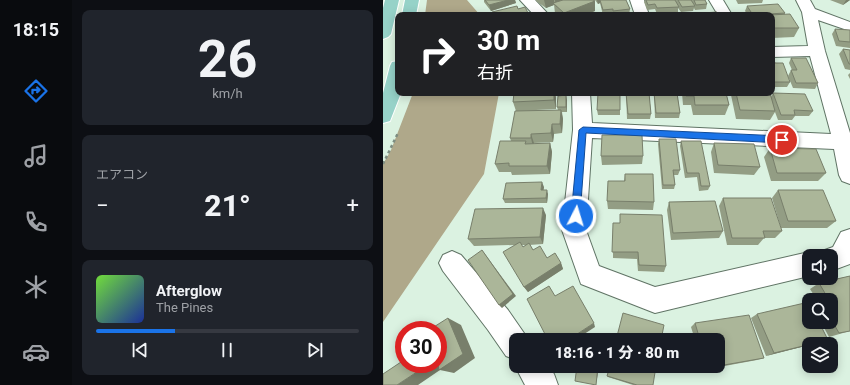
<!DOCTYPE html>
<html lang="ja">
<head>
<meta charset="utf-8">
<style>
	:root { --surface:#171b24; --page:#20242c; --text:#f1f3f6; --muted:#9ea1a6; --line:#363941; --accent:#1a73e8 }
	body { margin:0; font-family:Roboto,"Noto Sans JP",sans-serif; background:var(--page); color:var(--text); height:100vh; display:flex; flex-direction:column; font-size:15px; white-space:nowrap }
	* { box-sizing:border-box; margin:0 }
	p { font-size:13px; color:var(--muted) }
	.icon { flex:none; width:22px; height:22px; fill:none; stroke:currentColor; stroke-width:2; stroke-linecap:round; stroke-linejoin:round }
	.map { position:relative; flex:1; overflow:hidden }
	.side { display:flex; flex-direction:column; gap:10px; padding:10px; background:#0d0f14; width:311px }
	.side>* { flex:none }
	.hud { position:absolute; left:12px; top:12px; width:380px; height:84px; border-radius:8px; box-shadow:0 2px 10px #0003; background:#202124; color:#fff; overflow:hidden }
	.fabs { position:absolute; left:419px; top:249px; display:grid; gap:8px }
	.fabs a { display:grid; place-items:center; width:36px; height:36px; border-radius:8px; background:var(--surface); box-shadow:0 2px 10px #0003; font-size:20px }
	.speed { position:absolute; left:12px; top:321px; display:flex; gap:8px; font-size:20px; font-weight:700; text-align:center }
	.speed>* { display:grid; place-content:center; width:52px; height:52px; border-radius:50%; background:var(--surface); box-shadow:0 2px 10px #0003; line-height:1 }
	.speed .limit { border:6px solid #d22; background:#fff; color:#111 }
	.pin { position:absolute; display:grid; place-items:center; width:34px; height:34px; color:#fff; margin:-17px; border:2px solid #fff; border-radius:50%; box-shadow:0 1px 4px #0007 }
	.me { position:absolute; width:44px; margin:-22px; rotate:5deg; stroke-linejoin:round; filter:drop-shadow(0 0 3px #0008) }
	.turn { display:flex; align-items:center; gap:14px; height:84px; padding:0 16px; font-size:18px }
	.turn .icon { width:52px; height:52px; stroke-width:2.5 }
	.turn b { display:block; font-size:28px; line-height:34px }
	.big { font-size:30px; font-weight:800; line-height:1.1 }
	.side .widget { flex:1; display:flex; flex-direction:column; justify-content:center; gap:6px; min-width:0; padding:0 14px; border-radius:8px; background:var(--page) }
	.side .dial { align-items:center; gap:0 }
	.dial b { font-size:52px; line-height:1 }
	.song { display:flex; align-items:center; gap:12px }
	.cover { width:48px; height:48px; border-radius:6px; background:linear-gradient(135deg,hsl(100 70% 55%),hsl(230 70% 35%)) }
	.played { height:4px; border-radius:2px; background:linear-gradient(90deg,var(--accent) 30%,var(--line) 30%) }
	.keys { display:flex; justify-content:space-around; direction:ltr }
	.heat { display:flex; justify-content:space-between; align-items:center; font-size:22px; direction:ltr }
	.trip { position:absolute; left:126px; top:333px; width:216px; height:40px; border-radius:8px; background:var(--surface); box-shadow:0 2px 10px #0003; font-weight:800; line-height:40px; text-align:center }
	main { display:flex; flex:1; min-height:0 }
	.menu { display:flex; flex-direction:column; width:72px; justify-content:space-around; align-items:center; background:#090b0e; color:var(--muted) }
	.menu .icon { width:28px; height:28px }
	.menu .selected { color:var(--accent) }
	.menu b { font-size:18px; color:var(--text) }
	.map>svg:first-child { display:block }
	.forest { fill:#afa88a }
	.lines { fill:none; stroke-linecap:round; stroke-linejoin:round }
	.street-casing { stroke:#607465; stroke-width:2 }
	.primary-casing { stroke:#fff; stroke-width:2 }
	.path { stroke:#7d8d81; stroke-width:2.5; stroke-dasharray:3 3; stroke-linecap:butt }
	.street { fill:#fff; fill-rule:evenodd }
	.primary { fill:#96d2c8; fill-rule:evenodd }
	.wall { fill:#939d84; fill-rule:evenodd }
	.shaded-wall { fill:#787f6b }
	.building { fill:#abb699; stroke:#787f6b }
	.route { fill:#1a73e8; stroke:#114b97 }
</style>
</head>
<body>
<main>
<nav class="menu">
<b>18:15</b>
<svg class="icon selected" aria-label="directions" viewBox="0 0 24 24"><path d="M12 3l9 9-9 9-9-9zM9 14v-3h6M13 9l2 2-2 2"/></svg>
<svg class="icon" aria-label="music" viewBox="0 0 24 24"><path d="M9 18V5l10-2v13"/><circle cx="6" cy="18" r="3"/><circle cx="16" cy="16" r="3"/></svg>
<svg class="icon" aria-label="phone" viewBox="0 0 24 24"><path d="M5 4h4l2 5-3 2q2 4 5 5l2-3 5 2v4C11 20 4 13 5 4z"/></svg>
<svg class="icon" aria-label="climate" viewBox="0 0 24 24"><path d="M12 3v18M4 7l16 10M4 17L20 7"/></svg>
<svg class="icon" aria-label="car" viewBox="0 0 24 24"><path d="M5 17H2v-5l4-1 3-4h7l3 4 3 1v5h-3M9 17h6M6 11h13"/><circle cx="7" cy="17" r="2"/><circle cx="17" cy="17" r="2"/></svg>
</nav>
<section class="side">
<div class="widget dial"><b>26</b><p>km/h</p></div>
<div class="widget"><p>エアコン</p>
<div class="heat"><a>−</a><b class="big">21°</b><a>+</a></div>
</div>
<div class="widget">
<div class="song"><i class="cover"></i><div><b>Afterglow</b><p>The Pines</p></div></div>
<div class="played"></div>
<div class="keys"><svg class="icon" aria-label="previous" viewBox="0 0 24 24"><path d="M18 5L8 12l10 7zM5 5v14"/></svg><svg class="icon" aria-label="pause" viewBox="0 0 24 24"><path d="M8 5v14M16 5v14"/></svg><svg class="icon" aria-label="next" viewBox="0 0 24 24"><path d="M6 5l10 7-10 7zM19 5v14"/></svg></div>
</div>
</section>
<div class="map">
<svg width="467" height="385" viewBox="0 0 467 385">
	<rect width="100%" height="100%" fill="#dbf2e1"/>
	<path class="forest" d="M44,0h40l13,15h-55z
		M30,93h86l-15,81 -101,148v-158l8,-14z"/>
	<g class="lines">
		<defs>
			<path id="street" d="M137,0h15l14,15h-15z
				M247,0h14l5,15h-14z
				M326,0h14l9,15h-14z
				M413,0h14l5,9 35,13v9l-32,-11 7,31 25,82v51l-8,-3 -3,-6 -5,-26 -242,-11 -6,92 13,36 56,21 154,-35 9,4h-9v20l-154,37 -74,-29 -19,-54 11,-100 -1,-37h18l2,30 239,11 -21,-78 -38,1v-10l36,-1 -6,-34z
				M467,229v35l-19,7v-15h-11l2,-5 11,-4 8,-15z
				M69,251l9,4 47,55 18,26 2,4h-12v20l-10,-4 -18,-26 -45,-59 -4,-8 4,-8z
				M133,364v2h32l6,8 4,11h-33l-10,-19z"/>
			<path id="primary" d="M2,0h14l-8,34 -3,3 -5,2v-31z
				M22,0h14l-3,15h-14z
				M15,61v32h3l-11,28 -7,2v-30l7,-27 2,-4z"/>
		</defs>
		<use href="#street" class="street-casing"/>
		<use href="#primary" class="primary-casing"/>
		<path class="path" d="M0,164l15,-31"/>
		<use href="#street" class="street"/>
		<use href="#primary" class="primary"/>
	</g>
	<path class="wall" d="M101,0h31l1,3 -25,8 -7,-9z
		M153,0h57l2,1v10l-11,4h-27l-2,-2 -1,-8 -8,3 -10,-7z
		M212,0h31l4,9 -1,6h-16v-1l-10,1 -3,-12 -2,1z
		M262,0h60l2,4 -1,5 -11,1 -1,-2 -1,3 -12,1 -3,-4v4l-21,2 -2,-5 -8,1 -3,-8z
		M353,0h27l-1,3 -24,1z
		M447,0h20l-7,5z
		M364,6l38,7v2l14,13 -5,9 -22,1v-23h-24l-3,-4z
		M452,29l15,1v18l-14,-2 -4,-12z
		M460,49l7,1v20l-5,-1 -6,-15z
		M389,56l3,7 15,19 -3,5h-15z
		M408,58l27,25 -3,6 -22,-1 -5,-12 3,-6h1l-3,-7z
		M467,73v6l-2,-4z
		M131,93h41l1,5v11l-20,1h22l-1,-3 10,-7v12h-5l1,7 -1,14 -8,1 -1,8 -19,1v1l16,-1 2,9 -2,22 -38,1 -1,-3h-12l-4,-8 16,-23 -1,-3 6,-27 -3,-9z
		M237,93v22h-22l-1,-5z
		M243,93h23l2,21 -1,5h-23z
		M271,93h23l3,20 -1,5h-24z
		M299,93h44l3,12 -4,10h-32l-2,-10h-8z
		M349,93h38l1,4 2,-4 40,18 -4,5h-14l-3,4h-14l-3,-8 -5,8 -34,-1 -5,-24z
		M276,139l21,31 -2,5h-4l1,10 -1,4h-12l-4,-45z
		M298,141l29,45 -2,4 -9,1 -2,-14 -12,1 -5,-32z
		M331,143l46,24 -6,8 -40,-2 -3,-21z
		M387,148l56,25 -8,8h-47l-7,-24z
		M218,156h42l-1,8 -40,1z
		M242,174l29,28 -1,8 -45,-1 -1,-8 17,-20z
		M161,187l-1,3 5,4 -1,9h-42l-2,-4z
		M395,190l58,31 -9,7h-46l-9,-30z
		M340,198l59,33 -7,7h-11l-6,7h-31l-8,-39z
		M286,202l54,29 -4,7 -48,2 -4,-30z
		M163,215l-3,29 -14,1 4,5 14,8 14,5 2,6 -35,23 -4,-5 -9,-42 -41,1 -6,-7zM138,245h5l-3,2z
		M230,223l53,43 -2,6 -26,-1 -1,-12 -24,-1z
		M467,276v55l-21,6 -8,-15h10v-22h-14l-7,-11 9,-6z
		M374,314l71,26 -15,4h-4v1l-43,11 -15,-38z
		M312,323l69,35 -7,2 -54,10 -1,-4h16v-26h-23l-4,-13z
		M224,376l46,9h-20l-25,-8z"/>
	<path class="shaded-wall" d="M125,0h7l1,3 -25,8 -2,-6z
		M161,0h10v4l-1,-1 1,2 -8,3z
		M172,0h19l-18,7z
		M214,0h16h-13v3l-2,1z
		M463,0h4l-7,5z
		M212,1v10l-11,4h-19l-1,-2z
		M171,93h1l1,5v11l-2,-9z
		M183,95l1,5v12l-1,-5z
		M178,110l2,9 -1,14 -2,-9z
		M169,124l2,10 -1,8 -2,-9z
		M148,134l3,9 -1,4 -2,-9z
		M167,143l2,9 -2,22 -3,-8z
		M159,182l2,5 -1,7 -2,-4z
		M164,190l1,4 -1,9 -1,-5z
		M160,208l3,7 -3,29 -3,-7z
		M99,250l34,46 -14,12 -3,-3z
		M178,263l2,6 -35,23 -4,-5z
		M65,318l13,7 14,33 -21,15 -14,-3 -22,15h-21l32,-21h9z
		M211,323l1,4 -20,13h-7z
		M426,344v1l-43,11 8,-3z
		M215,366h1l-3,19z"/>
	<path class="building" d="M102,0h23l-19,5z
		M180,0h30l2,1 -31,12 -11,-10z
		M217,0h26l4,9 -17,2v-2l-10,1z
		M263,0h29l4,7 -22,1 -2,-4 -7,1z
		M295,0h13l4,6 -13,1z
		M311,0h11l2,4 -11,1z
		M395,4l7,9 -32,2 -6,-9z
		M134,6l1,3 7,-2 4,8h-36l-1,-3z
		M334,12l2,3h-28l-1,-1z
		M407,14l9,14h-27v-13h-3z
		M452,29l15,1v12l-11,-1z
		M460,49l7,1v14h-1z
		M389,56l3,7h8l7,19h-18z
		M408,58h15l12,25h-22l-5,-13h6z
		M131,93h40v7l-41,2z
		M215,93h22v17h-23z
		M243,93h23l2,21h-23z
		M271,93h23l3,20h-24z
		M302,93h41l3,12h-34l-1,-9h-8z
		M353,93h34l5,18 -35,-1z
		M390,93l32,1 8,17 -19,-1 1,5h-14z
		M183,95v12h-9l1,-11z
		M178,110l-1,14h-8l-1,9 -20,1v4h-21l5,-27z
		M219,135h40l1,21h-42z
		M276,139h17l4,31h-7l2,15h-12z
		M117,141h26l-1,3 25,-1 -3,23h-38v-3l-14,1z
		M298,141h20l9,45h-9l-2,-13h-12z
		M331,143l40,1 6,23 -42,-2z
		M387,148l46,1 10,24h-49z
		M242,174h28l1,28 -47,-1 1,-20h17z
		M159,182l-1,8h6l-1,8 -43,1 3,-16z
		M395,190h45l13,31h-48z
		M340,198h48l11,33h-19l2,7h-33z
		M332,201l8,30 -50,2 -4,-31z
		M160,208l-3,29 -72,2 7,-30z
		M237,214l42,1 4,51 -27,-1 -1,-13h-26l1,-29h7z
		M137,242l3,5 6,-4 4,7 7,-4 7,12 8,-5 6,10 -37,24 -21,-35z
		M99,250l31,44 -14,11 -31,-45z
		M467,276v55l-11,2 -8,-14v-19h-2l-10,-17z
		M166,286l6,10 18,-10 21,37 -26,17h-20l-21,-41z
		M426,302v20h10l9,18 -54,13 -17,-39z
		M240,313l41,12 -3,15h-45z
		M366,315l15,43 -57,10v-2h11v-26h-18l-5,-17z
		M65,318l15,36 -24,16 -1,-6v-34h-9z
		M21,346v10l-3,-8z
		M21,360v4h25l-32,21h-14v-11z
		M194,366h21l-2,19 -21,-4z
		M227,366h46l-3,19h-16l-30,-9z"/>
	<path class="route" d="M200,127l199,9 4,4 -4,3 -196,-10 -6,83 -1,2 -3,2 -4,-2 -1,-2 8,-86z"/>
</svg>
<div class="fabs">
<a><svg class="icon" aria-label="sound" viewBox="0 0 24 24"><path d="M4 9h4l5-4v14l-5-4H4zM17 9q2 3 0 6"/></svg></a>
<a><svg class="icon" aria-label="search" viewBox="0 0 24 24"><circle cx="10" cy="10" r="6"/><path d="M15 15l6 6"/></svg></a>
<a><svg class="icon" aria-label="layers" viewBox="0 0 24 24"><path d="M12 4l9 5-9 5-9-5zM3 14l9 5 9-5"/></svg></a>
</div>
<div class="speed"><div class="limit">30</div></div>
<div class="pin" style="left:399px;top:140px;background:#d93025"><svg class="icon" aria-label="arrive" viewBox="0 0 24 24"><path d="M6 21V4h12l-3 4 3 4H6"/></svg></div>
<svg class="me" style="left:193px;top:216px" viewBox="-20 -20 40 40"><circle r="17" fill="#1a73e8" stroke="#fff" stroke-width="3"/><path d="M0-11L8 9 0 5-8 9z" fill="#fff"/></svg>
<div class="trip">18:16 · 1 分 · 80 m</div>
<div class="hud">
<div class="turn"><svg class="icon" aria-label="right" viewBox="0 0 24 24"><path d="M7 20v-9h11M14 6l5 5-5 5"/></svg><div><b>30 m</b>右折</div></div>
</div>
</div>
</main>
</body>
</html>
